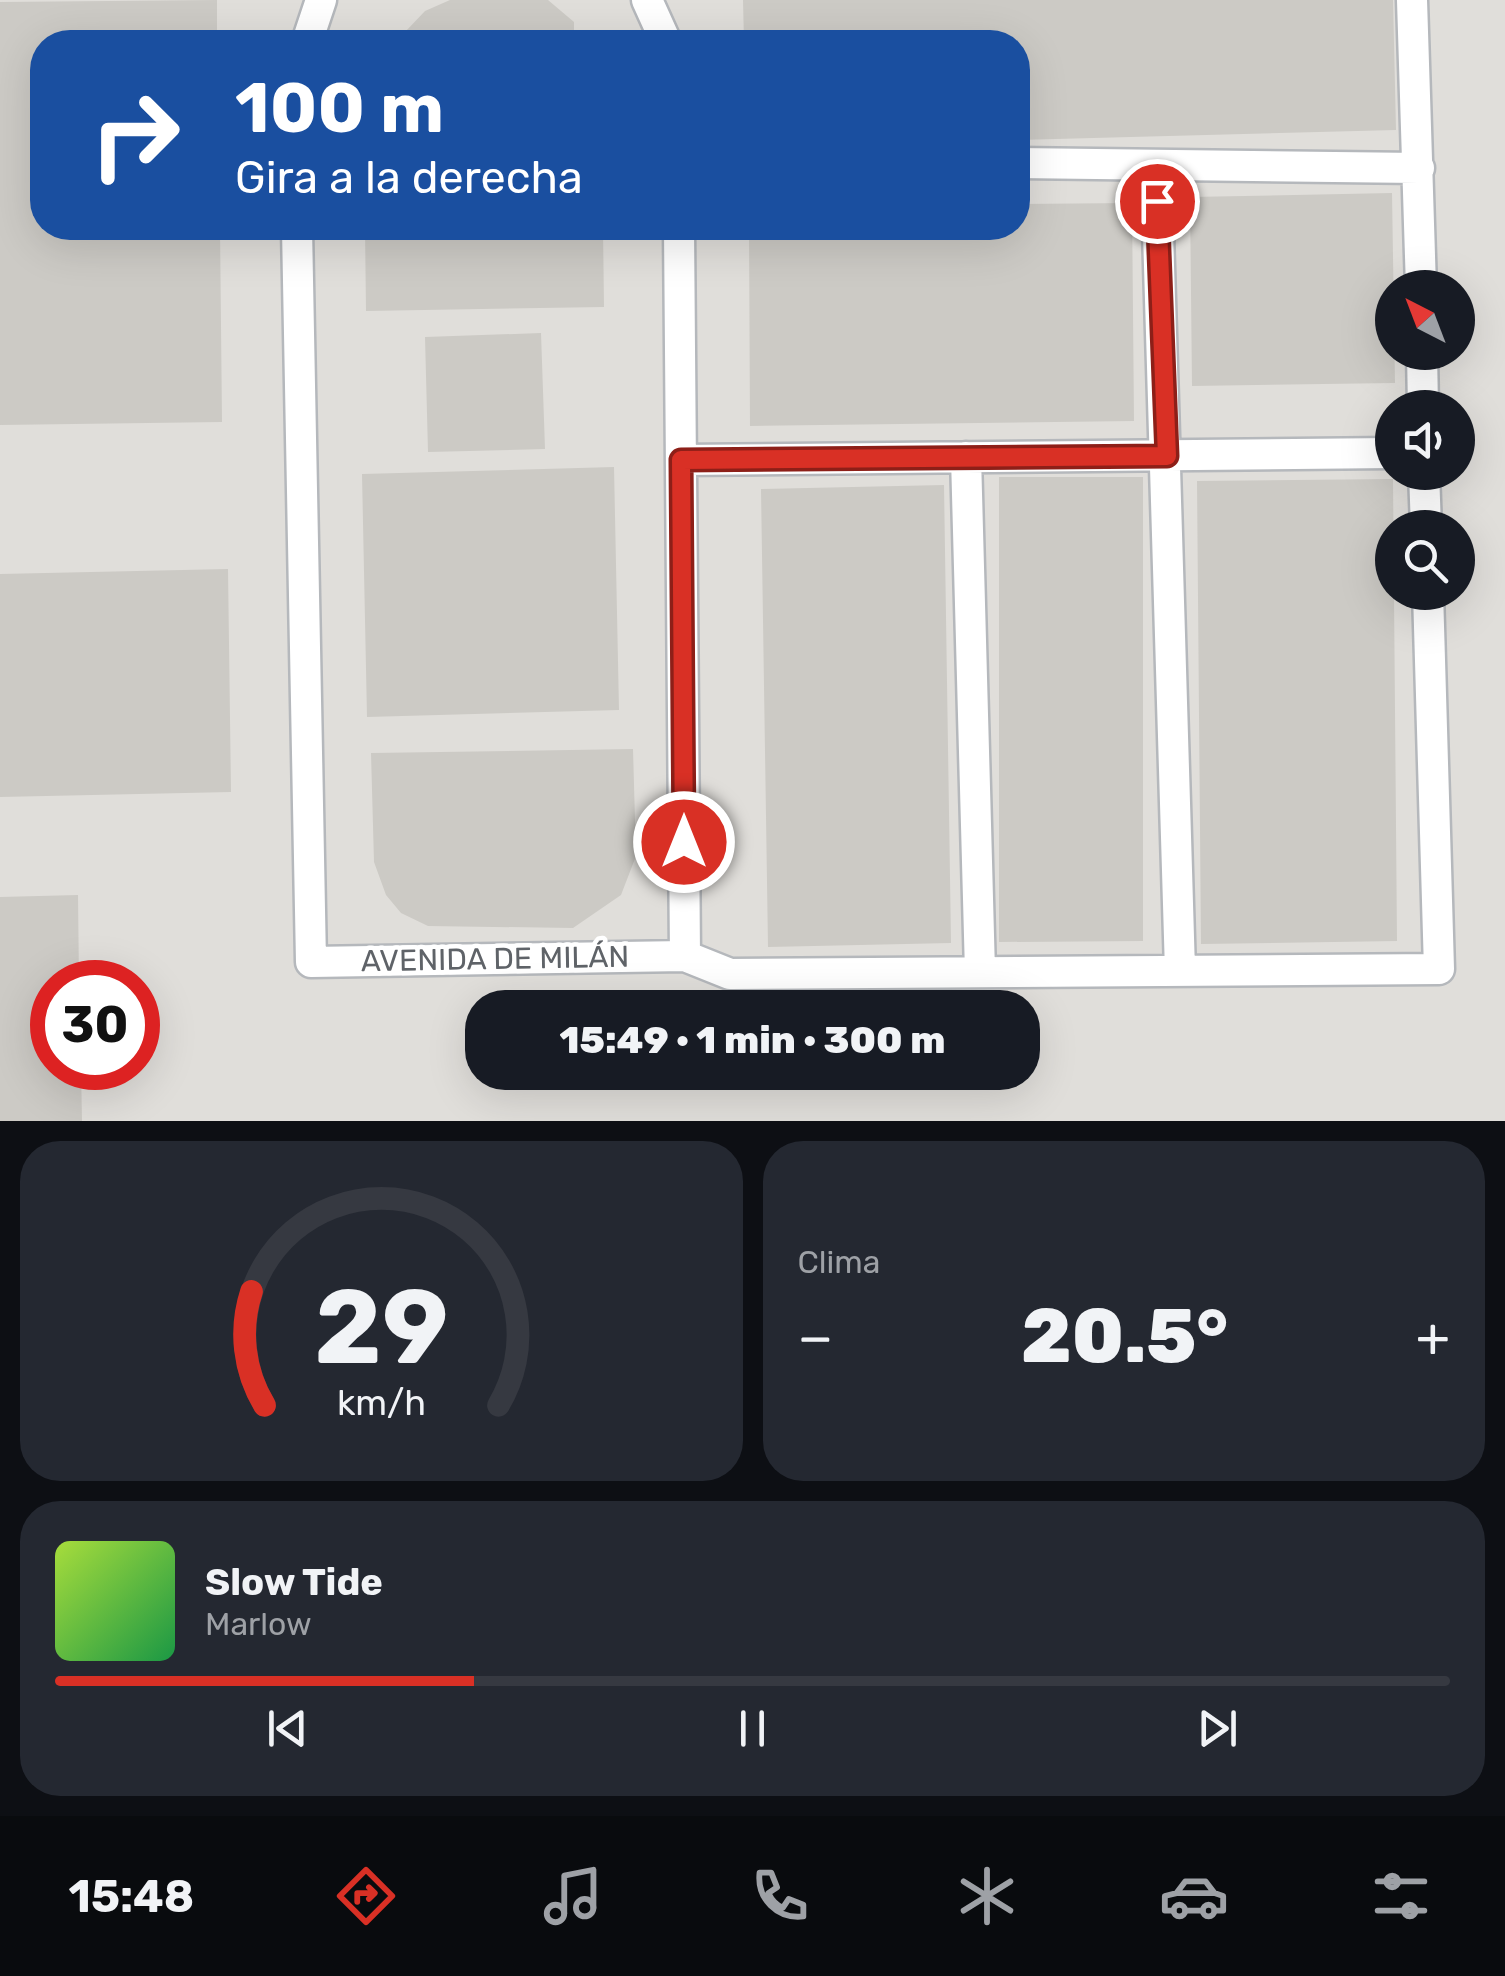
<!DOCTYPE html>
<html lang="es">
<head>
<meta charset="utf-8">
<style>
	:root { --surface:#171b24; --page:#242831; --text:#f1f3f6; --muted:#9ea1a6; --line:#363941; --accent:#d93025 }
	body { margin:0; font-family:Rubik,sans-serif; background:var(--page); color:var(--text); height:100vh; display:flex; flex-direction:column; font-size:38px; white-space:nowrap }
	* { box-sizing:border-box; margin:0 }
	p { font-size:32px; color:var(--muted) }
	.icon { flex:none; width:55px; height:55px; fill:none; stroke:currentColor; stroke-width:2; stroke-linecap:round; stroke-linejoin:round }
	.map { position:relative; height:1121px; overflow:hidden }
	.details { display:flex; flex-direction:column; gap:20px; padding:20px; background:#0d0f14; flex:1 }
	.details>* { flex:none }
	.top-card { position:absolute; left:30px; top:30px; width:1000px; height:210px; border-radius:40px; box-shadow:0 10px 40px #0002; background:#1a4fa0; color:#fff; overflow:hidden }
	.needle { width:65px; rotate:318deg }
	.tools { position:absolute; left:1375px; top:270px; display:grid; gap:20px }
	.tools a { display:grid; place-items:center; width:100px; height:100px; border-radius:50%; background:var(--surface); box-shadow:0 10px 40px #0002; font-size:50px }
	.speed { position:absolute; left:30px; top:960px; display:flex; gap:20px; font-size:50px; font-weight:700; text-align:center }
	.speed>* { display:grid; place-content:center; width:130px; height:130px; border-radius:50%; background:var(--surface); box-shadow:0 10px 40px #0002; line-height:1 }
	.speed .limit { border:15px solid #d22; background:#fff; color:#111 }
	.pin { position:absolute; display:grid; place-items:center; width:85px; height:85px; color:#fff; margin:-42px; border:5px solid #fff; border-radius:50%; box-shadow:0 2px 10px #0007 }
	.me { position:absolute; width:110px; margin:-55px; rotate:0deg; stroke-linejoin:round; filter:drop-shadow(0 0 8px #0008) }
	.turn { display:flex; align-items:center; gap:35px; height:210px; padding:0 40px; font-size:45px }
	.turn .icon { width:130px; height:130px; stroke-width:2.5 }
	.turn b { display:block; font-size:70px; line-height:85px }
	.big { font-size:75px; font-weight:800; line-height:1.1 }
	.details .widget { flex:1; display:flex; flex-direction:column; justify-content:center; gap:15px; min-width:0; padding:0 35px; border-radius:40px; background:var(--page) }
	.details .dial { align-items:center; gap:0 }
	.dial svg { height:260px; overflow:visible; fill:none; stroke:var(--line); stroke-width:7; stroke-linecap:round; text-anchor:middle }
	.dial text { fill:var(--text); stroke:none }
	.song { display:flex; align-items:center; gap:30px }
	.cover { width:120px; height:120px; border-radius:15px; background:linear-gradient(135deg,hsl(80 70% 55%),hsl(140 70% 35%)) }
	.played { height:10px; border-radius:5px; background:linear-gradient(90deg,var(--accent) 30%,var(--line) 30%) }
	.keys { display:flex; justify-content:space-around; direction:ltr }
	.heat { display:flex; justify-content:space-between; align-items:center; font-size:55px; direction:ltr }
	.details .tiles { flex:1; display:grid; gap:20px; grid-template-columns:1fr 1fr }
	.widget:last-child { grid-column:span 2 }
	.trip { position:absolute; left:465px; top:990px; width:575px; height:100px; border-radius:40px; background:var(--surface); box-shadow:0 10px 40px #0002; font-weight:800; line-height:100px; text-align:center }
	.menu { display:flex; height:160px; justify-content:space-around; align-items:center; background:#090b0e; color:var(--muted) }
	.menu .icon { width:70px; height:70px }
	.menu .current { color:var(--accent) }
	.menu b { font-size:45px; color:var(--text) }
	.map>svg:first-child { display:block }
	.industrial { fill:#e0deda; fill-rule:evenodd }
	.building { fill:#cccac5 }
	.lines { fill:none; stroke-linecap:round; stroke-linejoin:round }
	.minor-casing { stroke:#b5b8bc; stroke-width:35 }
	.minor { stroke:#fff; stroke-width:30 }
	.route-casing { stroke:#8d1f18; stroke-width:25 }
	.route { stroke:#d93025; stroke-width:18 }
	.labels { text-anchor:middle; stroke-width:9; stroke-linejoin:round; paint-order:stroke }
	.street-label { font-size:30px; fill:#5f6368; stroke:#fff }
</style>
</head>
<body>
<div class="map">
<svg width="1505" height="1121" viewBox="0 0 1505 1121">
	<rect width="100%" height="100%" fill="#f1efe8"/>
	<path class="industrial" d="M0,0h1505v1121h-1505zM42,42h976v186h-976zM1392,288h66v64h-66zM1392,408h66v64h-66zM1392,528h66v64h-66zM52,982h86v86h-86zM482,1008h540v64h-540z"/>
	<path class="building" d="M217,0v42h-175v186h178l2,194 -222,3v-423z
		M450,0h98l26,22v20h-168v-11l19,-20z
		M743,0h650l3,130 -378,10v-98h-274z
		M1392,193l3,190 -203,3 -2,-189z
		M1132,203l2,218 -384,5 -1,-198h269v-24z
		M365,228h238l1,79 -238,4z
		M541,333l4,116 -117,3 -3,-115z
		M614,467l5,243 -252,7 -5,-243z
		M999,477h144v464l-144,1z
		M1393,479l4,462 -196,3 -4,-463z
		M944,485l7,458 -183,4 -7,-458z
		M228,569l3,223 -231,5v-223z
		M633,749l3,107 -15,39 -48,33 -145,-2 -27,-13 -15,-18 -12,-33 -3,-109z
		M78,895l1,87h-27v86h29l1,53h-82v-224z"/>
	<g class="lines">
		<defs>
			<path id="minor" d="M647,0l19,42
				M1412,0l9,288
				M307,42l14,-42
				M1018,163l401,5
				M1156,165l24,806
				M297,228l14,734 374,-6 -6,-728
				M1422,352l1,56
				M966,457l14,515
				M681,460l711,-7
				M1424,472l2,56
				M685,956l45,18 709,-5 -11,-377"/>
		</defs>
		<use href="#minor" class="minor-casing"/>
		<use href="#minor" class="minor"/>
	</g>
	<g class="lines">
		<defs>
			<path id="route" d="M684,842l-3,-382 486,-4 -10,-255"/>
		</defs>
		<use href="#route" class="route-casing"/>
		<use href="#route" class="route"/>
	</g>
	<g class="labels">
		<g class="street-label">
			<text transform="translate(495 959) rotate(-1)" y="10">AVENIDA DE MILÁN</text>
		</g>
	</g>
</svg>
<div class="tools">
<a><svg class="needle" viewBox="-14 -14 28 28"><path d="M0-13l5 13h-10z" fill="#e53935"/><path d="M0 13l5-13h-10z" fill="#9ea1a6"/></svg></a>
<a><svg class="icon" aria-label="sound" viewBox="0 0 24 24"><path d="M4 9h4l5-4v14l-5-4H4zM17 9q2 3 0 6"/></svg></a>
<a><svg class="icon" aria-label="search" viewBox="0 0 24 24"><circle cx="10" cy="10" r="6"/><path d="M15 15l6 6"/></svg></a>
</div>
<div class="speed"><div class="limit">30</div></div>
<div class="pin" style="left:1157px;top:201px;background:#d93025"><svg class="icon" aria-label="arrive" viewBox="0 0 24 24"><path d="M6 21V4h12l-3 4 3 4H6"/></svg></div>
<svg class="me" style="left:684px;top:842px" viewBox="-20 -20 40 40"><circle r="17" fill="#d93025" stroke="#fff" stroke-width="3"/><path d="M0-11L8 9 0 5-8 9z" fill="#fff"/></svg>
<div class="trip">15:49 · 1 min · 300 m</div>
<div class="top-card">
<div class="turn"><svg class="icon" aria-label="right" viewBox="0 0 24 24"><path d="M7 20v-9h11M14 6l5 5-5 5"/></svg><div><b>100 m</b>Gira a la derecha</div></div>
</div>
</div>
<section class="details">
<div class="tiles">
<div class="widget dial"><svg viewBox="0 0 100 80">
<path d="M14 69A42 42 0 1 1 86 69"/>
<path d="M14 69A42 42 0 0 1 10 34" stroke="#d93025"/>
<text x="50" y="56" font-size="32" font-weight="700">29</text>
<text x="50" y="72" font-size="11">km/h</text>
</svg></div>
<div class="widget"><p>Clima</p>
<div class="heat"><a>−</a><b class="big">20.5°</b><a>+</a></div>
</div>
<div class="widget">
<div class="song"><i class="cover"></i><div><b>Slow Tide</b><p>Marlow</p></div></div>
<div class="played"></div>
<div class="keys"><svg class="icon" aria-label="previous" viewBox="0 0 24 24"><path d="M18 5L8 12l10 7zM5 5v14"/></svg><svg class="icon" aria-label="pause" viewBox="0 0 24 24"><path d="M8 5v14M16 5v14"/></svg><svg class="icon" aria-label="next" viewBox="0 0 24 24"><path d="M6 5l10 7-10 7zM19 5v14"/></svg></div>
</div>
</div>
</section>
<nav class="menu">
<b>15:48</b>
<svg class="icon current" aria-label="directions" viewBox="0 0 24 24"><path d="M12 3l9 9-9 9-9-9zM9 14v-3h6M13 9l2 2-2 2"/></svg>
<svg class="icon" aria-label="music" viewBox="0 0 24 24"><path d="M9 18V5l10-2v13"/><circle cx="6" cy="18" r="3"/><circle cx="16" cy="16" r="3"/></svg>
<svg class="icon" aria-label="phone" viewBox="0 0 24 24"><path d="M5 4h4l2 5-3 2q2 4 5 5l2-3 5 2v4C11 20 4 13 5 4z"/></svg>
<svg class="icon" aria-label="climate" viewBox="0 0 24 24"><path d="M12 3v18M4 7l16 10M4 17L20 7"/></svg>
<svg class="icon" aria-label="car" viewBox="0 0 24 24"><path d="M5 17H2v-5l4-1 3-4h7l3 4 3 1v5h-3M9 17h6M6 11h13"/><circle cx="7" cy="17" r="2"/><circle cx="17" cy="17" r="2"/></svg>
<svg class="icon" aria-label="filters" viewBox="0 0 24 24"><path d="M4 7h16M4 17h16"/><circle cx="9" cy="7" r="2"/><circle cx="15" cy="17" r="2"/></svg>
</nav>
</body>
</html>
